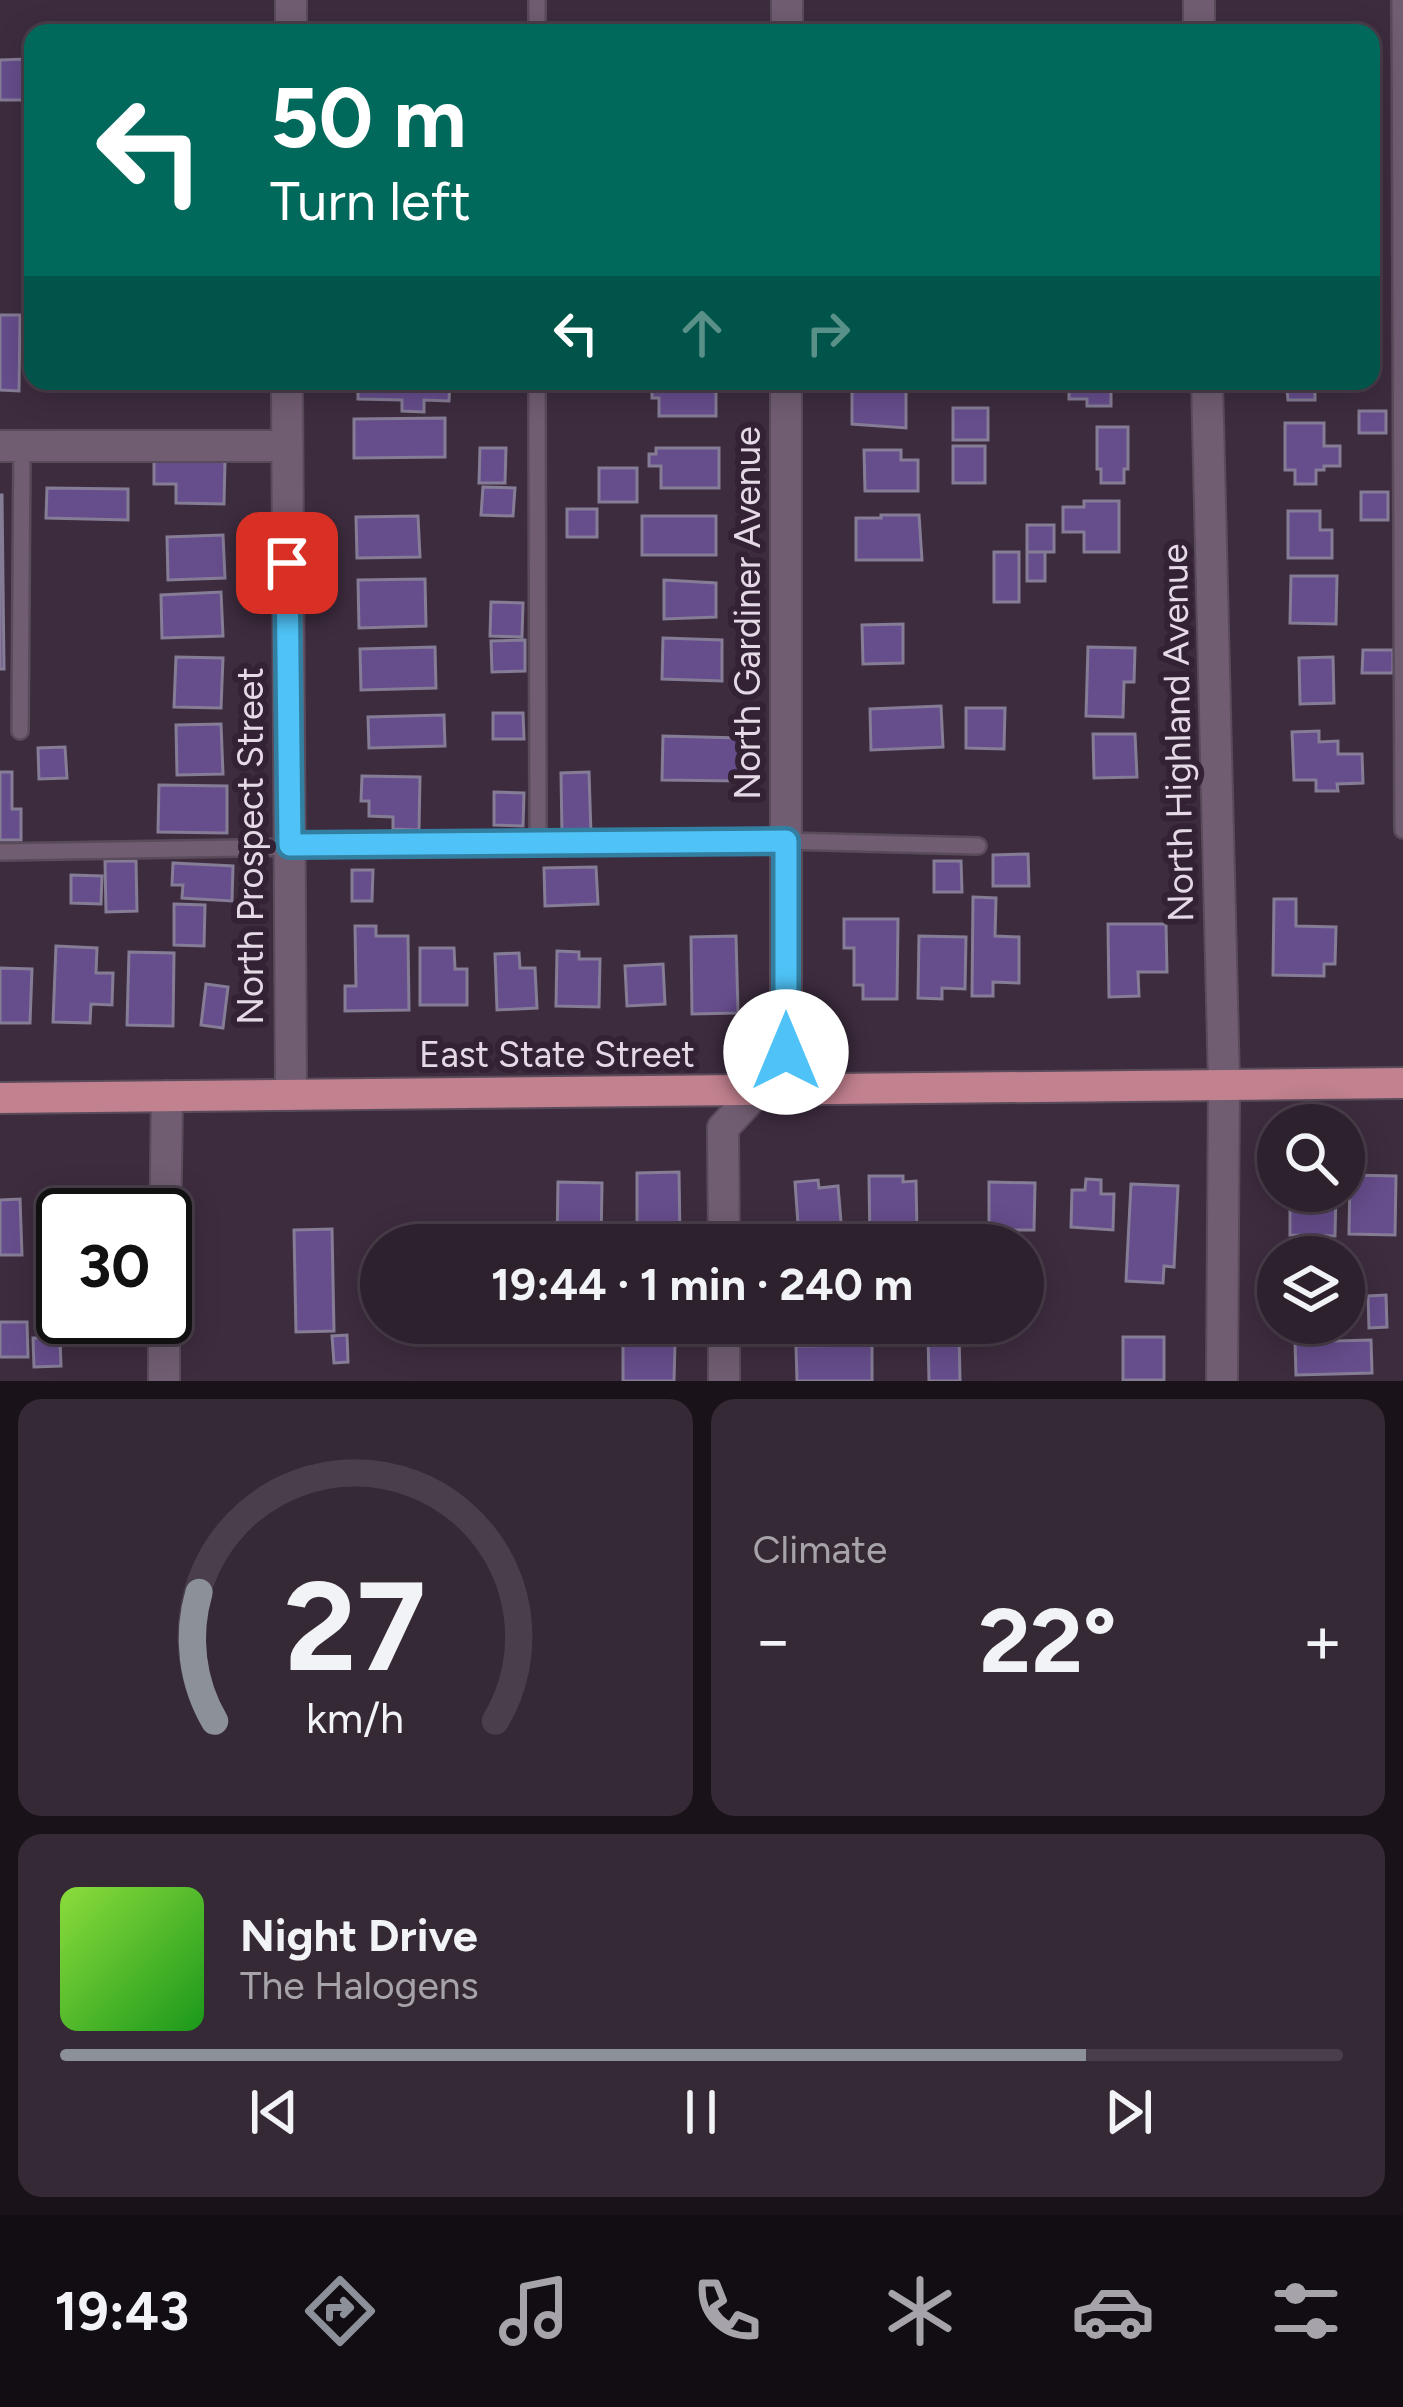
<!DOCTYPE html>
<html lang="en">
<head>
<meta charset="utf-8">
<style>
	:root { --surface:#2e212e; --page:#362936; --text:#f1f3f6; --muted:#a7a3aa; --line:#493e4a; --accent:#8c9099 }
	body { margin:0; font-family:Figtree,sans-serif; background:var(--page); color:var(--text); height:100vh; display:flex; flex-direction:column; font-size:45px; white-space:nowrap }
	* { box-sizing:border-box; margin:0 }
	p { font-size:39px; color:var(--muted) }
	.icon { flex:none; width:66px; height:66px; fill:none; stroke:currentColor; stroke-width:2; stroke-linecap:round; stroke-linejoin:round }
	.map { position:relative; height:1381px; overflow:hidden }
	.details { display:flex; flex-direction:column; gap:18px; padding:18px; background:#191219; flex:1 }
	.details>* { flex:none }
	.banner { position:absolute; left:24px; top:24px; width:1356px; height:366px; border-radius:24px; box-shadow:0 6px 30px #0003,0 0 0 3px var(--line); background:#00695c; color:#fff; overflow:hidden }
	.controls { position:absolute; left:1257px; top:1104px; display:grid; gap:24px }
	.controls a { display:grid; place-items:center; width:108px; height:108px; border-radius:50%; background:var(--surface); box-shadow:0 6px 30px #0003,0 0 0 3px var(--line); font-size:60px }
	.speed { position:absolute; left:36px; top:1188px; display:flex; gap:24px; font-size:60px; font-weight:700; text-align:center }
	.speed>* { display:grid; place-content:center; width:156px; height:156px; border-radius:50%; background:var(--surface); box-shadow:0 6px 30px #0003,0 0 0 3px var(--line); line-height:1 }
	.speed .limit { border:6px solid #111; border-radius:18px; background:#fff; color:#111 }
	.pin { position:absolute; display:grid; place-items:center; width:102px; height:102px; color:#fff; margin:-51px; border-radius:24px; box-shadow:0 6px 18px #0006 }
	.me { position:absolute; width:132px; margin:-66px; rotate:0deg; stroke-linejoin:round; filter:drop-shadow(0 0 9px #0008) }
	.turn { display:flex; align-items:center; gap:42px; height:252px; padding:0 48px; font-size:54px }
	.turn .icon { width:156px; height:156px; stroke-width:2.5 }
	.turn b { display:block; font-size:84px; line-height:102px }
	.lanes { display:flex; align-items:center; height:114px; padding:0 48px; background:#0003; justify-content:center; gap:60px; direction:ltr }
	.lanes .off { opacity:.35 }
	.big { font-size:90px; font-weight:700; line-height:1.1 }
	.details .widget { flex:1; display:flex; flex-direction:column; justify-content:center; gap:18px; min-width:0; padding:0 42px; border-radius:24px; background:var(--page) }
	.details .dial { align-items:center; gap:0 }
	.dial svg { height:312px; overflow:visible; fill:none; stroke:var(--line); stroke-width:7; stroke-linecap:round; text-anchor:middle }
	.dial text { fill:var(--text); stroke:none }
	.song { display:flex; align-items:center; gap:36px }
	.cover { width:144px; height:144px; border-radius:18px; background:linear-gradient(135deg,hsl(90 70% 55%),hsl(120 70% 35%)) }
	.played { height:12px; border-radius:6px; background:linear-gradient(90deg,var(--accent) 80%,var(--line) 80%) }
	.keys { display:flex; justify-content:space-around; direction:ltr }
	.heat { display:flex; justify-content:space-between; align-items:center; font-size:66px; direction:ltr }
	.details .tiles { flex:1; display:grid; gap:18px; grid-template-columns:1fr 1fr }
	.widget:last-child { grid-column:span 2 }
	.trip { position:absolute; left:360px; top:1224px; width:684px; height:120px; border-radius:60px; background:var(--surface); box-shadow:0 6px 30px #0003,0 0 0 3px var(--line); font-weight:700; line-height:120px; text-align:center }
	.tabs { display:flex; height:192px; justify-content:space-around; align-items:center; background:#120d12; color:var(--muted) }
	.tabs .icon { width:84px; height:84px }
	.tabs .selected { color:var(--accent) }
	.tabs b { font-size:54px; color:var(--text) }
	.map>svg:first-child { display:block }
	.building { fill:#664d8c; stroke:#857c96; stroke-width:3 }
	.lines { fill:none; stroke-linecap:round; stroke-linejoin:round }
	.service-casing { stroke:#5a4b5b; stroke-width:20 }
	.minor-casing { stroke:#5a4b5b; stroke-width:34 }
	.tertiary-casing { stroke:#5a4b5b; stroke-width:34 }
	.primary-casing { stroke:#5a4b5b; stroke-width:34 }
	.service { stroke:#715d72; stroke-width:15 }
	.minor { stroke:#715d72; stroke-width:30 }
	.tertiary { stroke:#715d72; stroke-width:30 }
	.primary { stroke:#c1818e; stroke-width:30 }
	.route-casing { stroke:#337fa1; stroke-width:30 }
	.route { stroke:#4fc3f7; stroke-width:21 }
	.labels { text-anchor:middle; stroke-width:12; stroke-linejoin:round; paint-order:stroke }
	.street-label { font-size:36px; fill:#e4d9e5; stroke:#332234 }
</style>
</head>
<body>
<div class="map">
<svg width="1403" height="1381" viewBox="0 0 1403 1381">
	<rect width="100%" height="100%" fill="#3d2c3e"/>
	<path class="building" d="M25,59l1,41h-26v-40z
		M0,315h20l-1,76 -19,-1z
		M358,381h92l-1,20 -25,-1v12l-22,-1v-11l-44,-1z
		M659,381h57v35h-57v-18h-7v-15z
		M1069,381h42v25h-24v-7h-18z
		M1286,381h53v7h-24v12h-27z
		M864,385h42v43l-54,-4v-35h12z
		M953,408h35v32h-35z
		M1359,411h27v22h-27z
		M445,418v39l-91,1v-39z
		M1285,423h39v23h16v20h-16v4h-8v14h-21v-14h-10z
		M1097,427h31v42h-4v14h-23v-14h-4z
		M953,446h32v37h-32z
		M480,448h26l-1,35h-26z
		M656,448h63v40h-58v-22h-12v-12h7z
		M864,450h37v10h17v31h-53z
		M154,459l71,2 -1,43 -48,-1v-19h-22z
		M599,468h38v34h-38z
		M483,487l32,1 -2,28 -32,-1z
		M47,488l81,1v31l-82,-2z
		M1361,492h27v28h-27z
		M0,495h2l2,174h-4z
		M1084,501h35v51h-35v-20h-21v-25h21z
		M567,509h30v28h-30z
		M1288,511h32v19h12v28h-44z
		M881,515h38l3,45h-66v-42h25z
		M418,516l2,41 -63,1 -1,-41z
		M642,516h74v39h-74z
		M1027,525h27v27h-27z
		M223,535l2,43 -57,2 -1,-43z
		M994,552h25v50h-25z
		M1027,552h18v29h-18z
		M1291,576h46l-1,48 -46,-1z
		M425,579l1,47 -67,2 -1,-48z
		M664,580l52,3v34l-52,2z
		M221,592l2,44 -61,2 -1,-43z
		M491,602l32,1 -1,34 -32,-1z
		M903,624v39l-40,1 -1,-39z
		M663,638l59,2v41l-60,-2z
		M525,640v31l-33,1 -1,-31z
		M435,647l1,41 -75,2 -1,-41z
		M1088,647l47,1 -1,34h-10l-1,35 -37,-1z
		M1363,650h30v23h-31z
		M176,657l47,1 -2,50 -47,-1z
		M1333,657l1,46 -34,1 -1,-46z
		M941,706l2,41 -72,3 -1,-41z
		M966,708h39l-1,41 -38,-1z
		M493,713h30l1,26h-31z
		M444,715l1,31 -76,2 -1,-31z
		M221,724l2,50 -46,1 -1,-50z
		M1319,731v11l19,-1v13h24l1,29 -26,1 1,7h-22v-11h-22l-2,-48z
		M1093,734h42l2,43 -43,1z
		M663,736l77,2 -1,43 -77,-1z
		M65,747l2,31 -28,1 -1,-31z
		M0,772h12v37h9v31h-21z
		M589,772l2,62 -29,1 -1,-62z
		M362,776l58,1 -1,53 -26,-1v-12l-24,-1v-15h-8z
		M159,785l68,1v47l-69,-1z
		M494,792l30,1 -1,33 -29,-1z
		M1028,854l1,32h-36v-31z
		M105,861h31l1,50 -31,1z
		M934,861h27l1,31h-28z
		M173,863l60,3 -1,35 -50,-3 1,-13h-11z
		M596,867l2,37 -53,2 -1,-38z
		M352,870h21l-1,31h-20z
		M71,875l31,1 -1,28 -30,-1z
		M973,897l23,1 -1,38 24,1v46l-26,-1v14h-21z
		M1274,899h22v27l40,1 -1,37h-11v12l-51,-1z
		M174,904l31,1 -1,41 -30,-1z
		M844,919h54l-1,80h-34v-14h-9v-37h-10z
		M1108,924h58l1,48h-29l1,24 -30,1z
		M355,926h21v10h32l1,74 -64,1v-25h11z
		M736,936l2,77 -46,1 -1,-77z
		M919,936l47,1 -1,52 -23,-1v11l-24,-1z
		M56,946l41,2 -1,25h17l-1,32 -21,-1 -1,19 -37,-1z
		M420,948h34l1,21h12v36h-47z
		M557,951l22,1v7h21l-1,48 -43,-1z
		M129,952l45,1 -1,73 -46,-1z
		M519,953l1,15h15l2,40 -40,2 -2,-56z
		M663,964l2,40 -38,2 -2,-40z
		M0,968l32,1 -2,54h-30z
		M206,984l22,3 -5,41 -22,-3z
		M679,1172l1,65 -43,1v-65z
		M1350,1175l46,1 -1,59 -46,-1z
		M869,1176h34v6l13,-1 1,51h-31v10h-16z
		M1086,1179l15,1v14h13l-1,36 -42,-3 1,-37h13z
		M818,1180l1,8 19,-2 4,48 -43,4 -4,-56z
		M558,1182l44,1 -1,59 -44,3z
		M989,1182l46,1 -1,47h-45z
		M1131,1184l47,2 -4,81 -10,-1 -1,17 -37,-2z
		M1290,1191h46l-1,45 -45,-1z
		M93,1192l1,23h-31v43h-11v-26h-8l-1,-39z
		M20,1199l2,56h-22v-55z
		M332,1229l2,102 -38,1 -2,-102z
		M471,1238v7h-66v-5z
		M1386,1295l1,32 -18,1 -1,-32z
		M0,1322h27l1,35h-28z
		M959,1332l1,49h-31l-1,-48z
		M347,1335l1,27 -14,1 -2,-27z
		M1123,1337h41v43h-41z
		M33,1338h27l1,28 -27,1z
		M1371,1340l1,33 -76,2 -1,-33z
		M623,1342l52,1 -1,38h-51z
		M872,1345v36h-75l-1,-35z"/>
	<g class="lines">
		<defs>
			<path id="service" d="M537,0v33
				M1400,0l3,830
				M537,381l1,462 248,-2 192,5
				M20,731l2,-285
				M0,852l538,-9"/>
			<path id="minor" d="M1199,0v33
				M787,33v-33
				M1207,381l17,702 -2,298
				M0,446h287
				M724,1245l-1,-117 63,-68v-679
				M165,1246l2,-150
				M724,1323v58
				M164,1381v-64"/>
			<path id="tertiary" d="M291,33v-33
				M287,381l4,714"/>
			<path id="primary" d="M0,1098l1403,-15"/>
		</defs>
		<use href="#service" class="service-casing"/>
		<use href="#minor" class="minor-casing"/>
		<use href="#tertiary" class="tertiary-casing"/>
		<use href="#primary" class="primary-casing"/>
		<use href="#service" class="service"/>
		<use href="#minor" class="minor"/>
		<use href="#tertiary" class="tertiary"/>
		<use href="#primary" class="primary"/>
	</g>
	<g class="lines">
		<defs>
			<path id="route" d="M287,563l3,282 496,-4v211"/>
		</defs>
		<use href="#route" class="route-casing"/>
		<use href="#route" class="route"/>
	</g>
	<g class="labels">
		<g class="street-label">
			<text transform="translate(747 613) rotate(-90)" y="13">North Gardiner Avenue</text>
			<text transform="translate(1177 733) rotate(-91)" y="13">North Highland Avenue</text>
			<text transform="translate(250 846) rotate(-90)" y="13">North Prospect Street</text>
			<text x="557" y="1067">East State Street</text>
		</g>
	</g>
</svg>
<div class="controls">
<a><svg class="icon" aria-label="search" viewBox="0 0 24 24"><circle cx="10" cy="10" r="6"/><path d="M15 15l6 6"/></svg></a>
<a><svg class="icon" aria-label="layers" viewBox="0 0 24 24"><path d="M12 4l9 5-9 5-9-5zM3 14l9 5 9-5"/></svg></a>
</div>
<div class="speed"><div class="limit">30</div></div>
<div class="pin" style="left:287px;top:563px;background:#d93025"><svg class="icon" aria-label="arrive" viewBox="0 0 24 24"><path d="M6 21V4h12l-3 4 3 4H6"/></svg></div>
<svg class="me" style="left:786px;top:1052px" viewBox="-20 -20 40 40"><circle r="19" fill="#fff"/><path d="M0-13L10 11 0 6-10 11z" fill="#4fc3f7"/></svg>
<div class="trip">19:44 · 1 min · 240 m</div>
<div class="banner">
<div class="turn"><svg class="icon" aria-label="left" viewBox="0 0 24 24"><path d="M17 20v-9H6M10 6l-5 5 5 5"/></svg><div><b>50 m</b>Turn left</div></div>
<div class="lanes"><svg class="icon" aria-label="left" viewBox="0 0 24 24"><path d="M17 20v-9H6M10 6l-5 5 5 5"/></svg><svg class="icon off" aria-label="ahead" viewBox="0 0 24 24"><path d="M12 20V5M6 11l6-6 6 6"/></svg><svg class="icon off" aria-label="right" viewBox="0 0 24 24"><path d="M7 20v-9h11M14 6l5 5-5 5"/></svg></div>
</div>
</div>
<section class="details">
<div class="tiles">
<div class="widget dial"><svg viewBox="0 0 100 80">
<path d="M14 69A42 42 0 1 1 86 69"/>
<path d="M14 69A42 42 0 0 1 10 36" stroke="#8c9099"/>
<text x="50" y="56" font-size="32" font-weight="700">27</text>
<text x="50" y="72" font-size="11">km/h</text>
</svg></div>
<div class="widget"><p>Climate</p>
<div class="heat"><a>−</a><b class="big">22°</b><a>+</a></div>
</div>
<div class="widget">
<div class="song"><i class="cover"></i><div><b>Night Drive</b><p>The Halogens</p></div></div>
<div class="played"></div>
<div class="keys"><svg class="icon" aria-label="previous" viewBox="0 0 24 24"><path d="M18 5L8 12l10 7zM5 5v14"/></svg><svg class="icon" aria-label="pause" viewBox="0 0 24 24"><path d="M8 5v14M16 5v14"/></svg><svg class="icon" aria-label="next" viewBox="0 0 24 24"><path d="M6 5l10 7-10 7zM19 5v14"/></svg></div>
</div>
</div>
</section>
<nav class="tabs">
<b>19:43</b>
<svg class="icon selected" aria-label="directions" viewBox="0 0 24 24"><path d="M12 3l9 9-9 9-9-9zM9 14v-3h6M13 9l2 2-2 2"/></svg>
<svg class="icon" aria-label="music" viewBox="0 0 24 24"><path d="M9 18V5l10-2v13"/><circle cx="6" cy="18" r="3"/><circle cx="16" cy="16" r="3"/></svg>
<svg class="icon" aria-label="phone" viewBox="0 0 24 24"><path d="M5 4h4l2 5-3 2q2 4 5 5l2-3 5 2v4C11 20 4 13 5 4z"/></svg>
<svg class="icon" aria-label="climate" viewBox="0 0 24 24"><path d="M12 3v18M4 7l16 10M4 17L20 7"/></svg>
<svg class="icon" aria-label="car" viewBox="0 0 24 24"><path d="M5 17H2v-5l4-1 3-4h7l3 4 3 1v5h-3M9 17h6M6 11h13"/><circle cx="7" cy="17" r="2"/><circle cx="17" cy="17" r="2"/></svg>
<svg class="icon" aria-label="filters" viewBox="0 0 24 24"><path d="M4 7h16M4 17h16"/><circle cx="9" cy="7" r="2"/><circle cx="15" cy="17" r="2"/></svg>
</nav>
</body>
</html>
